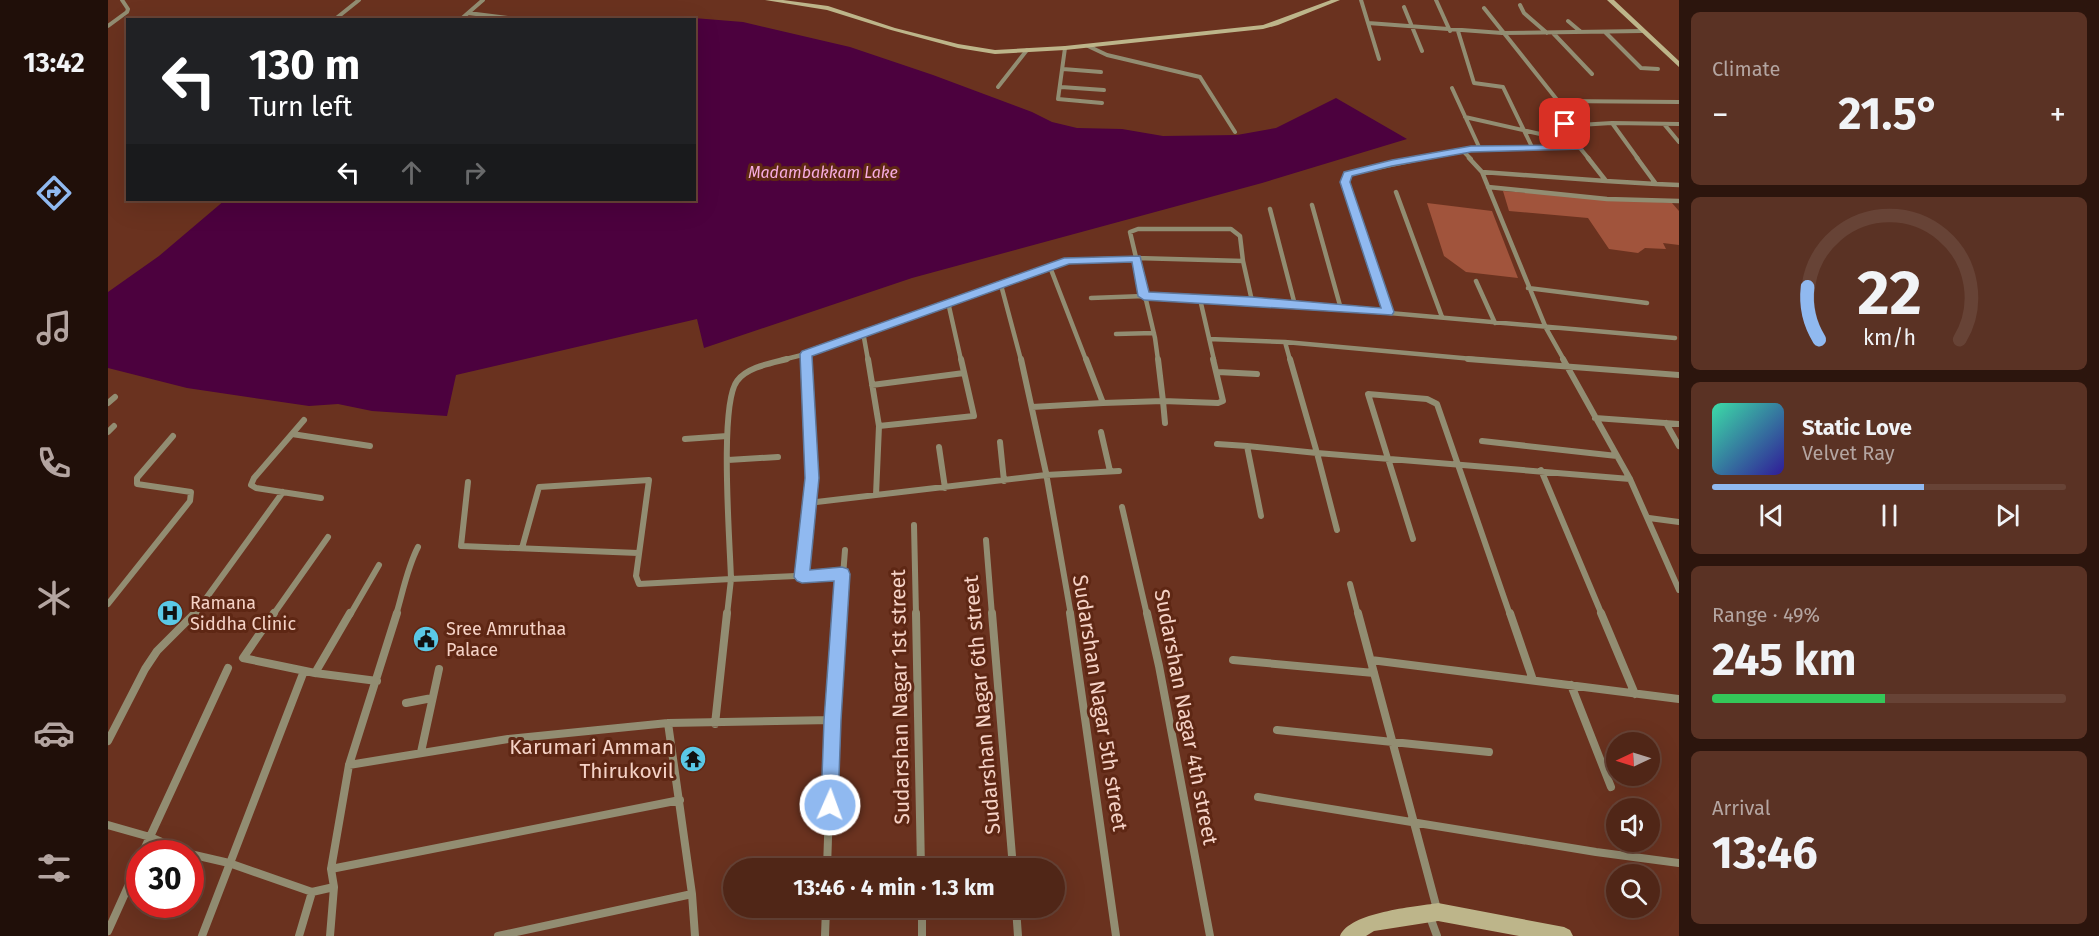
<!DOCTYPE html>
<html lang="en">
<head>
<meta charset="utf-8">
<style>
	:root { --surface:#502617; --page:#5a3224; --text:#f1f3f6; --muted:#b4a5a1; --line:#674336; --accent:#90b9f0 }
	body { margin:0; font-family:"Fira Sans",sans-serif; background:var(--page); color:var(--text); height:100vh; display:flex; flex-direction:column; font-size:22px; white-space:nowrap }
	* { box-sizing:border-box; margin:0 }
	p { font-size:20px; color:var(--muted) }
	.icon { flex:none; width:33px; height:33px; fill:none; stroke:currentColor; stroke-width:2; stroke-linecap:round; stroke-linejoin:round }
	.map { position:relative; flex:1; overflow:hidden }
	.panel { display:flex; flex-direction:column; gap:12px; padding:12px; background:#2c150d; width:420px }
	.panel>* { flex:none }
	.banner { position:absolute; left:18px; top:18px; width:570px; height:183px; border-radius:0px; box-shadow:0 6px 24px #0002,0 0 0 2px var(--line); background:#202124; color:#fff; overflow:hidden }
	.needle { width:39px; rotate:266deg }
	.fabs { position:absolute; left:1498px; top:732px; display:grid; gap:12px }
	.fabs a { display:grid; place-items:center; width:54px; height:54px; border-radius:50%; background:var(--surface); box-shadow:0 6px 24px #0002,0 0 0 2px var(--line); font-size:30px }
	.speed { position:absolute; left:18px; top:840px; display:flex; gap:12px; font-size:30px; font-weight:700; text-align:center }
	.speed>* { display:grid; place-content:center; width:78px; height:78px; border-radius:50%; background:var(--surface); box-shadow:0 6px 24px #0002,0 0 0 2px var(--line); line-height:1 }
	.speed .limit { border:9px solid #d22; background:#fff; color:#111 }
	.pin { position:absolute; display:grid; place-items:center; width:51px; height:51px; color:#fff; margin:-26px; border-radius:12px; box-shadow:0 3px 9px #0006 }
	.me { position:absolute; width:66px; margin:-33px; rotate:2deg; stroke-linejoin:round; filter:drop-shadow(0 0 4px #0008) }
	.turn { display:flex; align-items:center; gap:21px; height:126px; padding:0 24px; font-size:27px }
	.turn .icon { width:78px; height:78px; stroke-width:2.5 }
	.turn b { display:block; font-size:42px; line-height:51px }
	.lanes { display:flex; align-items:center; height:57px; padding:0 24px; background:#0003; justify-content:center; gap:30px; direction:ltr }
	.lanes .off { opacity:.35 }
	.big { font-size:45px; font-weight:700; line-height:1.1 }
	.panel .tile { flex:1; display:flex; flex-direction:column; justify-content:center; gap:9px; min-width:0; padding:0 21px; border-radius:9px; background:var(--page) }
	.panel .dial { align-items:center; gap:0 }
	.dial svg { height:156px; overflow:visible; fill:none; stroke:var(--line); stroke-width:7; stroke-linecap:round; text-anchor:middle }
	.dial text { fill:var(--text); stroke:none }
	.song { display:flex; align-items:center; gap:18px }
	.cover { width:72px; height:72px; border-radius:9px; background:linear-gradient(135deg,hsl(160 70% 55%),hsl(250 70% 35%)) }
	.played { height:6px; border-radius:3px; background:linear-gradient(90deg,var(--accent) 60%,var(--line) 60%) }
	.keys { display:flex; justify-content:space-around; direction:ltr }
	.heat { display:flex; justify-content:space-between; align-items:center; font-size:33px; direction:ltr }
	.charge { height:9px; border-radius:4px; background:linear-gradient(90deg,#34c759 49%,var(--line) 0) }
	.trip { position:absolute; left:615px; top:858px; width:342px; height:60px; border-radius:30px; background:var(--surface); box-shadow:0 6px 24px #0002,0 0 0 2px var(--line); font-weight:700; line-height:60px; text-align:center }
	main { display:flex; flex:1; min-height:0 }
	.tab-bar { display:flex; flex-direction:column; width:108px; justify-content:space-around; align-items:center; background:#200f09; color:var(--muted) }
	.tab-bar .icon { width:42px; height:42px }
	.tab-bar .active { color:var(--accent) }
	.tab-bar b { font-size:27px; color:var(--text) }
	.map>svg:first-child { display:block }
	.green { fill:#a1543c }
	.water { fill:#4c013e }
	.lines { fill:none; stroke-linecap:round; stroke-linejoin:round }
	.street-far3 { stroke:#928d72; stroke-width:4 }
	.street-far2 { stroke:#928d72; stroke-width:4.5 }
	.street-far1 { stroke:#928d72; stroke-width:6 }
	.street { stroke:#928d72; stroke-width:8 }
	.secondary { fill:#bdb58a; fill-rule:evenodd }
	.route { fill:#90b9f0; stroke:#5e789c; stroke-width:1.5 }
	.labels { text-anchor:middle; stroke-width:6; stroke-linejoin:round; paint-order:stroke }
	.far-water-label { font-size:16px; font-style:italic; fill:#f7ace0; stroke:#5e2714 }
	.poi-label { font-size:18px; fill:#f5d2c6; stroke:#5e2714; text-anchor:start }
	.near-street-label { font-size:21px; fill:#f5d2c6; stroke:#5e2714 }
	.near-poi-label { font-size:21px; fill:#f5d2c6; stroke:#5e2714; text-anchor:end }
</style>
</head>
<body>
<main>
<nav class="tab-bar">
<b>13:42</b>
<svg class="icon active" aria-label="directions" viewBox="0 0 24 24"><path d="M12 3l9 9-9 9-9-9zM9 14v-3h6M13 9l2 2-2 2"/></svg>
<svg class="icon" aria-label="music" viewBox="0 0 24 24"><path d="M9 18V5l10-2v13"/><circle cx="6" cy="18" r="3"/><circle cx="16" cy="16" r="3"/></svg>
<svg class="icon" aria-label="phone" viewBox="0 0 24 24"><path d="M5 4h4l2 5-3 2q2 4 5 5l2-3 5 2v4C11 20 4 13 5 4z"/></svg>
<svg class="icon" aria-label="climate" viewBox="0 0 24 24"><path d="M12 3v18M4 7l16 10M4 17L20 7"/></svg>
<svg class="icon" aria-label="car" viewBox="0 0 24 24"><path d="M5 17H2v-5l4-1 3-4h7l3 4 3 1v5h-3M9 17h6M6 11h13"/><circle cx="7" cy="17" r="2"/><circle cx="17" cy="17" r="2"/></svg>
<svg class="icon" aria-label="filters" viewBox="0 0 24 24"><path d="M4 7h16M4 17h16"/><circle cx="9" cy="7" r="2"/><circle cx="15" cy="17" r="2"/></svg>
</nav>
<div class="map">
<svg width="1571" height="936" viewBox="0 0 1571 936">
	<rect width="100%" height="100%" fill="#6a321f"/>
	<path class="green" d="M1395,191l169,12 7,8v34l-16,-2 3,6 -21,-1 -7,5 -29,-4 -21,-31 -79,-7z
		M1319,203l65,8 26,67 -52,-6 -22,-16z"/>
	<path class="water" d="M561,16l74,6 107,25 83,28 99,37 20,10 25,6 45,1 41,7 74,-1 39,-7 60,-30 71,41 -145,44 -350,95 -208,70 -7,-29 -241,56 -9,41 -75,-5 -34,-7 -29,2 -122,-18 -79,-20v-76l51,-36 66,-56h469v-180l-74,-1z"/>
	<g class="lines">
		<path class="street-far3" d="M1253,0l18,59
			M1328,0l14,31
			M1412,5l4,8 23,20
			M1296,7l18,44
			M1376,8l74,93 8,14
			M360,13l55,7
			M226,20l25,-20
			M352,20l23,-20
			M1460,21l13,11
			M1260,23l134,10 140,-2
			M0,26l19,-14 1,-3 -6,-9
			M1350,31l16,52 29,4 29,60 -70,3
			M1497,32l36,36 17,1
			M1445,33l39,41
			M980,46l19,9 93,22 35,55
			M957,48l-7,51 44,4
			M955,69l38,3
			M890,87l29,-37
			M953,87l43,3
			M1344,88l28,61
			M1450,101l121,1
			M1357,117l84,19
			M1504,123l26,36
			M1556,124l15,18
			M1424,147h46
			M1309,159l45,-9 9,9
			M1481,159l-27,-33 50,-3 67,1"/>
		<path class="street-far2" d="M1361,158l13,14 124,9 -18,-23
			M1374,172l64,156 18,32
			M1498,181l50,3 -19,-26
			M1548,184l23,1
			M1380,187l119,12 72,2
			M1288,192l46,125
			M1204,205l29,104
			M1162,209l25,96
			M942,267l36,93
			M1368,281l19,42
			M893,285l20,75
			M1420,288l119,15
			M983,298l53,-2 108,5 423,37
			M1092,299l14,61
			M840,302l13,58
			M1280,312l-43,-130 2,-8 77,-16
			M755,332l5,28
			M1008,334l38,-1
			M1101,339l76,3
			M674,360l24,-6
			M698,360v-6l262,-94 68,-2 107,3 9,40
			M1050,360l-3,-22 -25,-106 8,-3h93l9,7 3,25
			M1182,360l-5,-18 199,18"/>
		<path class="street-far1" d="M760,359l11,67 -3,69
			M913,359l25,114 25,142
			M978,359l17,44 60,-2 -5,-42
			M1360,359l211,16
			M1455,359l67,120 49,111
			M1110,372l39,2
			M764,385l92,-12
			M0,403l7,-6
			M924,407l71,-4
			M1487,418l84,6
			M196,420l-50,58 -3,7 5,3 65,10
			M1057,423l-2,-22 55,2 5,-2 -10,-42
			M1558,423l13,23
			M771,426l95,-10 -13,-57
			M0,432l6,-6
			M993,432l9,39
			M184,434l78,12
			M577,439l42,-3
			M1374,441l135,15
			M892,442l4,39
			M1109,444l30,2
			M831,447l6,41
			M620,460l50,-3
			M1433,470l61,145
			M360,482l-7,64 177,7
			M700,503l238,-28 73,-4
			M1014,507l25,108
			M1153,516l-14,-70 70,7 -27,-94
			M1541,518l30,4
			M806,525l2,90
			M1229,530l-20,-77 313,26
			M1305,539l-45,-145 59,5 10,5 73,211
			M878,540l6,75
			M414,548l17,-61 110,-7 -13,96 3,8 92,-5c-1,-36 -12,-174 6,-198 10,-14 35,-18 50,-22
			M694,577l10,-99 -6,-119
			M1242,584l8,31
			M0,604l82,-103 1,-9 -54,-8v-6l36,-42
			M86,615l89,-123
			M165,615l55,-78
			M242,615l29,-50
			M288,615c7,-23 11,-47 22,-68
			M619,615l4,-36 111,-5
			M732,615l5,-65"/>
		<path class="street" d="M166,613l-31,45 72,15 62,8
			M808,613l5,255
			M884,613l21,255
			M962,613l46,323
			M1039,613l12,53 51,270
			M1250,613l79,296
			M1402,613l23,67
			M1493,613l34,81
			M1125,660l141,13
			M1263,660l308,39
			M207,673l35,-60
			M1463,685l40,102
			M298,703l26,-5
			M607,724l12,-111
			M1169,730l212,22
			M0,741l37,-72 12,-18 38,-38
			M313,752l18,-83
			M241,765l159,-26 160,-16
			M1150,797l338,55 83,11
			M0,825l42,12 39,17
			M34,854l86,-186
			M82,854l39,9 83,29 22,-5
			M719,868l5,-148 8,-107
			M223,869l349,-69
			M814,908v28
			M908,908l2,28
			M1322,917l7,19
			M0,931l32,-71
			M94,936l102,-265
			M191,936l13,-44
			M222,936l4,-49 -3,-18 18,-104 48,-152
			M390,936l194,-42
			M587,936l-3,-42 -24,-171 164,-3
			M717,936l1,-28"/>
		<path class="secondary" d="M657,0h18l45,6 67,22 63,16 37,6 70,-4 198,-21 68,-25h9l-62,25 -15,4 -198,21 -70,4 -37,-6 -67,-18 -64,-20z
			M1499,0h7l65,61v6z
			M1330,903l126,24 6,3 3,6h-54l-81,-15 -64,10 -8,5h-26c10,-24 74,-29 98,-33z"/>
	</g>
	<path class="route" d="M1457,122l5,2 -3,4 16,19 -1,2 -111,3 -79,14 -40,10 -2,6 44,130 -2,3 -248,-15 -6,-4 -6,-34 -63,2 -257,92 7,122 -9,92 32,-3 6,2 2,5 -9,146 -3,85 -2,6 -6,3 -7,-3 -2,-6 3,-85 10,-139 -32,2 -5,-2 -3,-4 11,-99 -5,-124 2,-3 262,-93 76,-2 9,36 103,5 129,11 -41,-126 4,-10 48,-12 79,-14 100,-1 -14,-18z"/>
	<defs>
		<symbol id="hospital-disc" viewBox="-11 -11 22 22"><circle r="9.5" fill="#5ac8e6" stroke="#5e2714"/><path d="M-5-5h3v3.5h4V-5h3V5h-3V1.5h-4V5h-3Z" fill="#111"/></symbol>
		<symbol id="civic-disc" viewBox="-11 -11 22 22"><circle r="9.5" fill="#5ac8e6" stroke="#5e2714"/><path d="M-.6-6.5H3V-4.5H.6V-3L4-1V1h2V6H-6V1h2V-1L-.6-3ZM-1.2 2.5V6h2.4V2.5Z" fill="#111"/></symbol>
		<symbol id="temple-disc" viewBox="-11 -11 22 22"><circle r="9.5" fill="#5ac8e6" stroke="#5e2714"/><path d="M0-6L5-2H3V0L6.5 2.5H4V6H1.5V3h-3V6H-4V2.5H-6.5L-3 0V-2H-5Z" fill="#111"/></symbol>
	</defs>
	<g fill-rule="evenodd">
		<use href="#hospital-disc" x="47" y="598" width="30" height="30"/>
		<use href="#civic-disc" x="303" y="624" width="30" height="30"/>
		<use href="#temple-disc" x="570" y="744" width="30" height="30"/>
	</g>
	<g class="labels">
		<g class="far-water-label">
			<text x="715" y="178">Madambakkam Lake</text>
		</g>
		<g class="poi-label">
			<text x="82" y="609">Ramana<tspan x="82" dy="21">Siddha Clinic</tspan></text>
			<text x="338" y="635">Sree Amruthaa<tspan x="338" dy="21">Palace</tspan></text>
		</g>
		<g class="near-street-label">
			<text transform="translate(792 697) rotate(-91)" y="7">Sudarshan Nagar 1st street</text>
			<text transform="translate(992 703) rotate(81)" y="7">Sudarshan Nagar 5th street</text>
			<text transform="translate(874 705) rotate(-95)" y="7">Sudarshan Nagar 6th street</text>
			<text transform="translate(1078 717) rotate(79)" y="7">Sudarshan Nagar 4th street</text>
		</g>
		<g class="near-poi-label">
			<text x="566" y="754">Karumari Amman<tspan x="566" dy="24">Thirukovil</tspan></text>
		</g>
	</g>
</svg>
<div class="fabs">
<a><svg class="needle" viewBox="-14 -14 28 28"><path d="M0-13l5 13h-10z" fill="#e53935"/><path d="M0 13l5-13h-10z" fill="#b4a5a1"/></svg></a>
<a><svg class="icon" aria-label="sound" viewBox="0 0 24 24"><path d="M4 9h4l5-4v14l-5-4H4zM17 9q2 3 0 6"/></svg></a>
<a><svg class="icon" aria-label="search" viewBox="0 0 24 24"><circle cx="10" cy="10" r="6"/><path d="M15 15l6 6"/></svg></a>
</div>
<div class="speed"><div class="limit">30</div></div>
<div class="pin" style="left:1457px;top:124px;background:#d93025"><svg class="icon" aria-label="arrive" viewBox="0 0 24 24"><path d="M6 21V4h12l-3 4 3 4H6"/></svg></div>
<svg class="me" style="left:722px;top:805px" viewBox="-20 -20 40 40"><circle r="17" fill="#90b9f0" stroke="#fff" stroke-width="3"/><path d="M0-11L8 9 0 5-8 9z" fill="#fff"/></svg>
<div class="trip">13:46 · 4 min · 1.3 km</div>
<div class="banner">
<div class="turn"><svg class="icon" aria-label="left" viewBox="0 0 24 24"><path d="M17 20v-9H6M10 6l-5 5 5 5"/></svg><div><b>130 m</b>Turn left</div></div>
<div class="lanes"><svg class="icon" aria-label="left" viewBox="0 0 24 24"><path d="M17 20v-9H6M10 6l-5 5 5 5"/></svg><svg class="icon off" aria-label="ahead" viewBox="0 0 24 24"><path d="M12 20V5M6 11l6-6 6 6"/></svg><svg class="icon off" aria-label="right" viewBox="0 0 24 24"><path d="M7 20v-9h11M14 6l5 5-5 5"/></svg></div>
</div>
</div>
<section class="panel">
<div class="tile"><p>Climate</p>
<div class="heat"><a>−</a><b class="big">21.5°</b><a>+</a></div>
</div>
<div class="tile dial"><svg viewBox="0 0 100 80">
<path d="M14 69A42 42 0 1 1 86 69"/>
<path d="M14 69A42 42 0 0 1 8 42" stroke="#90b9f0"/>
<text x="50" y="56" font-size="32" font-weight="700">22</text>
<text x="50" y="72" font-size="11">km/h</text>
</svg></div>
<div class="tile">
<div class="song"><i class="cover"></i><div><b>Static Love</b><p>Velvet Ray</p></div></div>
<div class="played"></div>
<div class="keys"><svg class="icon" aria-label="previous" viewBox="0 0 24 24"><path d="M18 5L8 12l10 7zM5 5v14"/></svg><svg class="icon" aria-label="pause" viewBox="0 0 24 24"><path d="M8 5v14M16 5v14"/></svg><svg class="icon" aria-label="next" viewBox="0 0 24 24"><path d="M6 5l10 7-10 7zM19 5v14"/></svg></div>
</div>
<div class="tile"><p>Range · 49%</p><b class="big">245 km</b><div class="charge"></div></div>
<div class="tile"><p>Arrival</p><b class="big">13:46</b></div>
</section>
</main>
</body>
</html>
